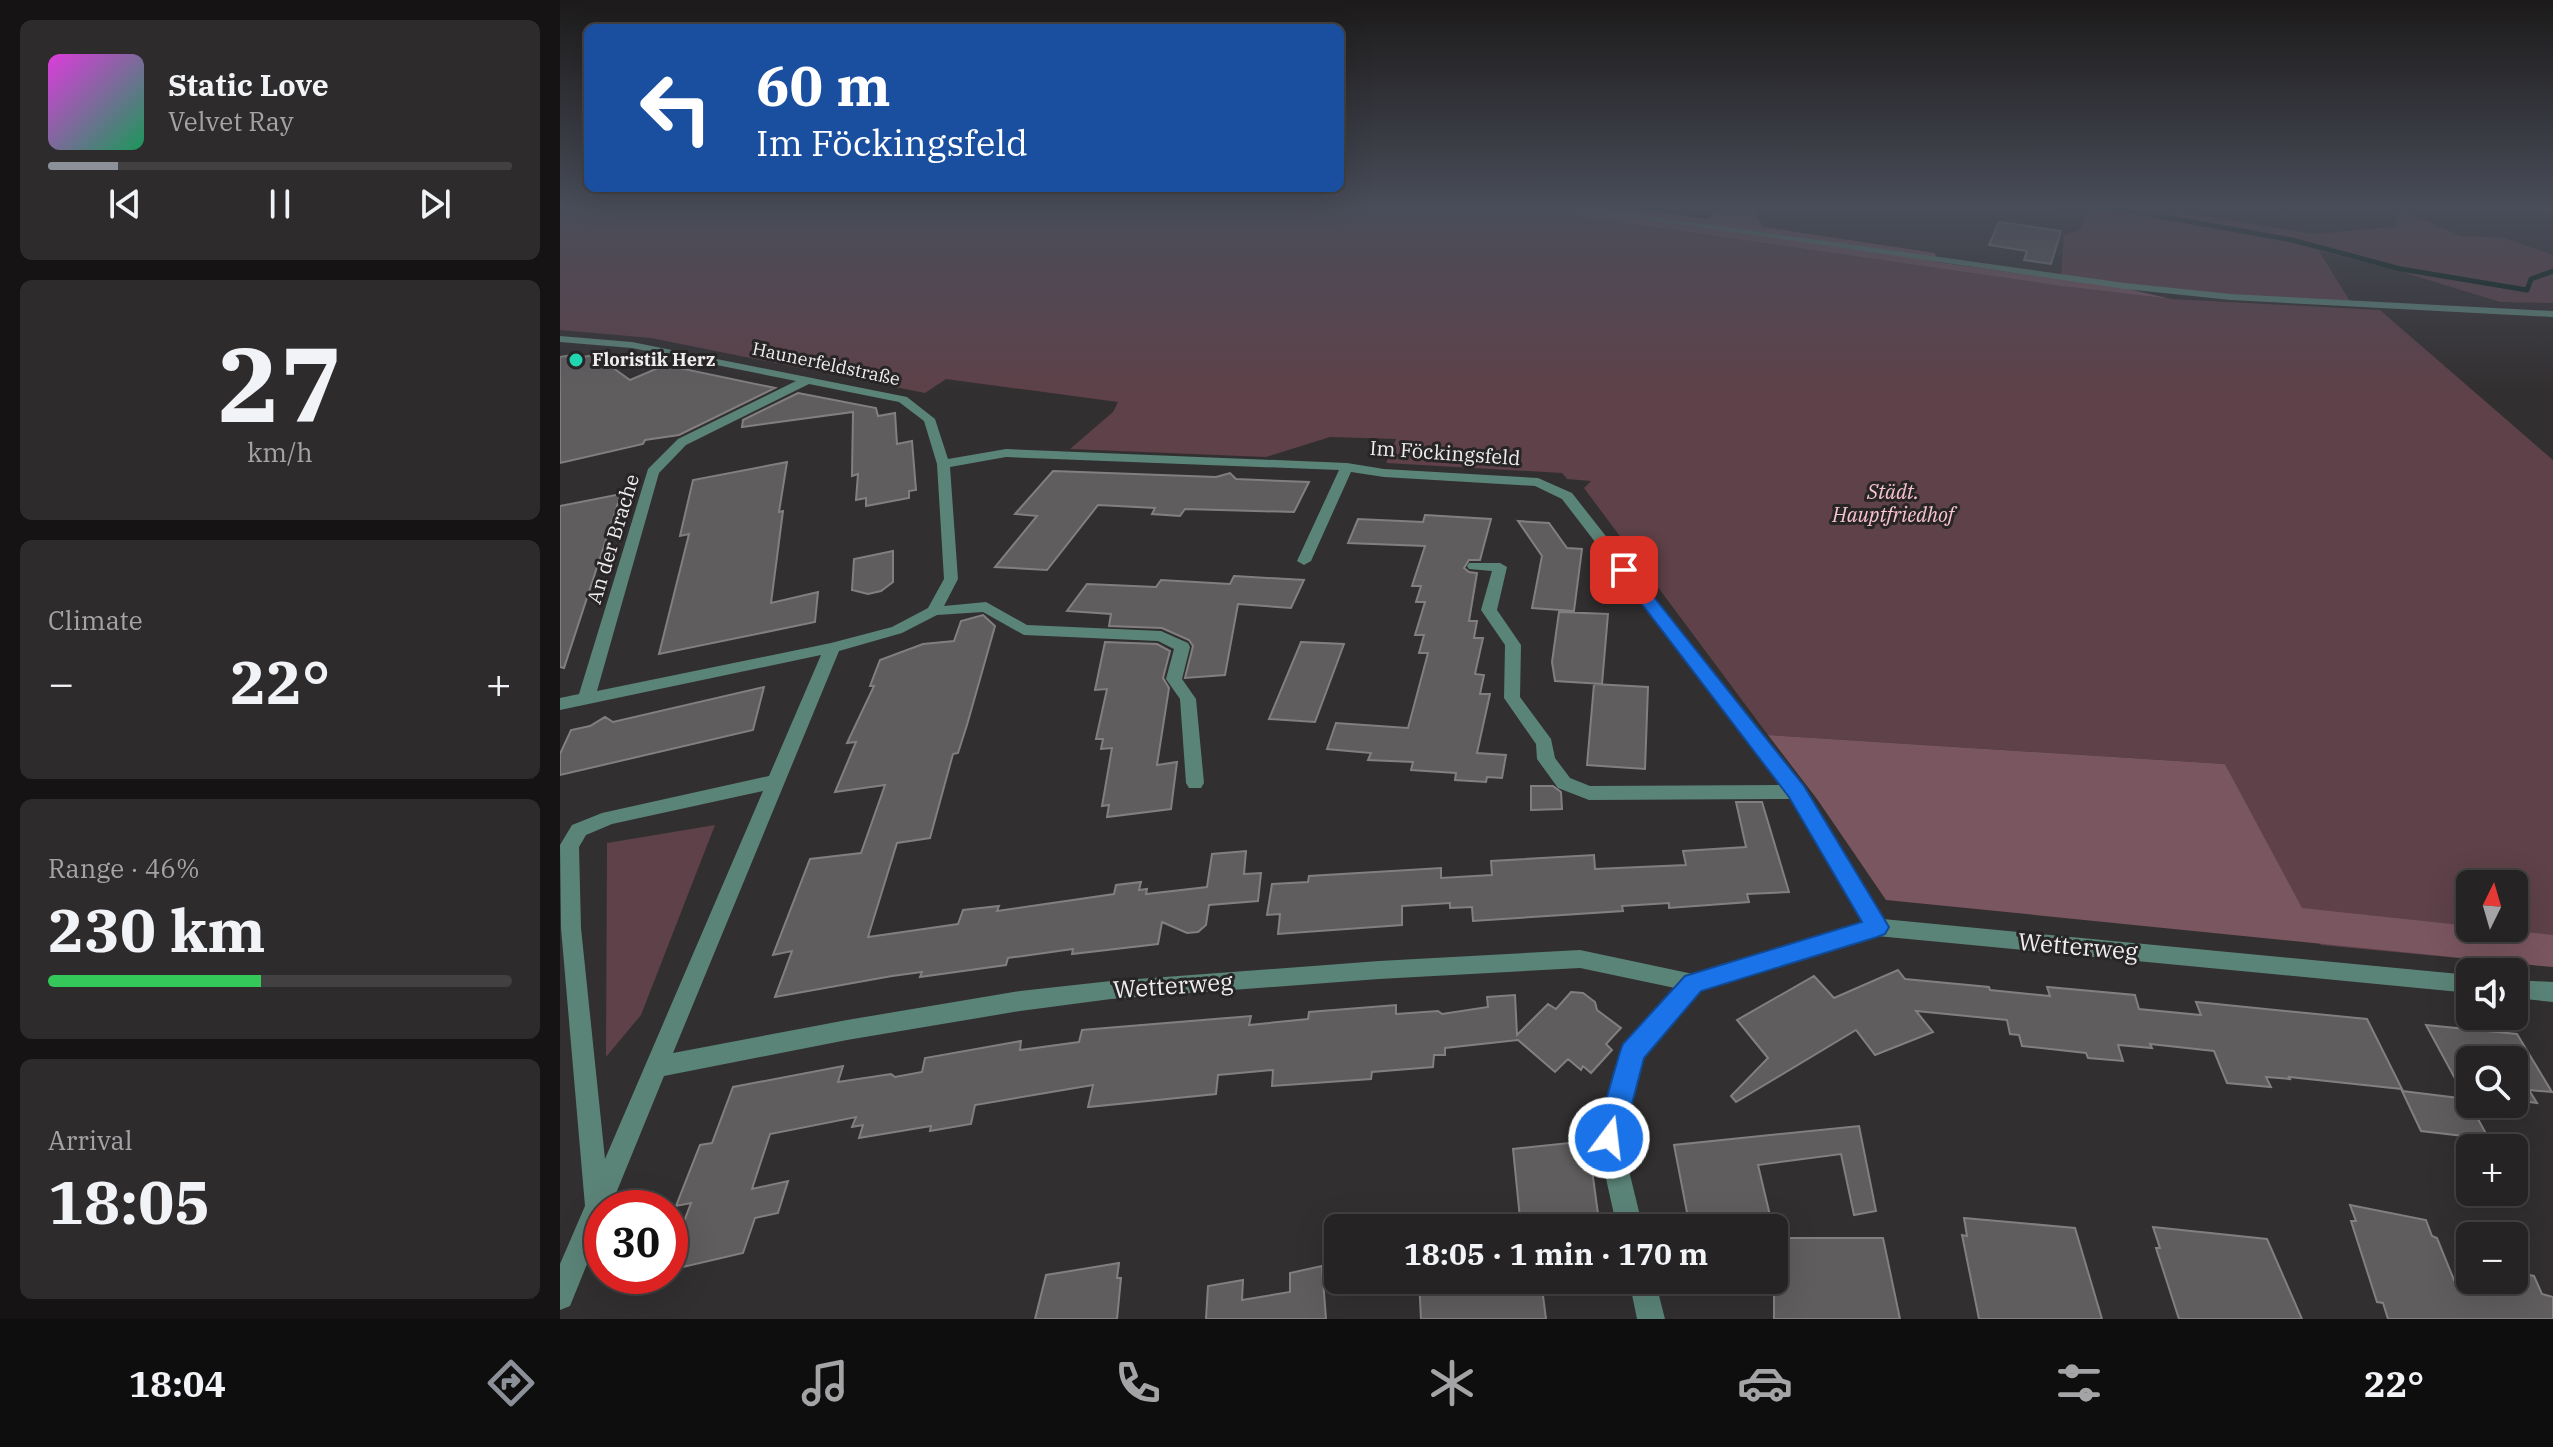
<!DOCTYPE html>
<html lang="en">
<head>
<meta charset="utf-8">
<style>
	:root { --surface:#262324; --page:#2e2b2c; --text:#f1f3f6; --muted:#a4a4a6; --line:#424041; --accent:#8c9099 }
	body { margin:0; font-family:"IBM Plex Serif",serif; background:var(--page); color:var(--text); height:100vh; display:flex; flex-direction:column; font-size:30px; white-space:nowrap }
	* { box-sizing:border-box; margin:0 }
	p { font-size:26px; color:var(--muted) }
	.icon { flex:none; width:44px; height:44px; fill:none; stroke:currentColor; stroke-width:2; stroke-linecap:round; stroke-linejoin:round }
	.map { position:relative; flex:1; overflow:hidden }
	.details { display:flex; flex-direction:column; gap:20px; padding:20px; background:#151314; width:560px }
	.details>* { flex:none }
	.guide { position:absolute; left:24px; top:24px; width:760px; height:168px; border-radius:12px; box-shadow:0 8px 32px #0002,0 0 0 2px var(--line); background:#1a4fa0; color:#fff; overflow:hidden }
	.needle { width:52px; rotate:5deg }
	.tools { position:absolute; left:1896px; top:870px; display:grid; gap:16px }
	.tools a { display:grid; place-items:center; width:72px; height:72px; border-radius:12px; background:var(--surface); box-shadow:0 8px 32px #0002,0 0 0 2px var(--line); font-size:40px }
	.speed { position:absolute; left:24px; top:1190px; display:flex; gap:16px; font-size:40px; font-weight:700; text-align:center }
	.speed>* { display:grid; place-content:center; width:104px; height:104px; border-radius:50%; background:var(--surface); box-shadow:0 8px 32px #0002,0 0 0 2px var(--line); line-height:1 }
	.speed .limit { border:12px solid #d22; background:#fff; color:#111 }
	.pin { position:absolute; display:grid; place-items:center; width:68px; height:68px; color:#fff; margin:-34px; border-radius:16px; box-shadow:0 4px 12px #0006 }
	.me { position:absolute; width:88px; margin:-44px; rotate:15deg; stroke-linejoin:round; filter:drop-shadow(0 0 6px #0008) }
	.turn { display:flex; align-items:center; gap:28px; height:168px; padding:0 40px; font-size:36px }
	.turn .icon { width:104px; height:104px; stroke-width:2.5 }
	.turn b { display:block; font-size:56px; line-height:68px }
	.big { font-size:60px; font-weight:700; line-height:1.1 }
	.details .tile { flex:1; display:flex; flex-direction:column; justify-content:center; gap:12px; min-width:0; padding:0 28px; border-radius:12px; background:var(--page) }
	.details .dial { align-items:center; gap:0 }
	.dial b { font-size:104px; line-height:1 }
	.song { display:flex; align-items:center; gap:24px }
	.cover { width:96px; height:96px; border-radius:12px; background:linear-gradient(135deg,hsl(300 70% 55%),hsl(150 70% 35%)) }
	.played { height:8px; border-radius:4px; background:linear-gradient(90deg,var(--accent) 15%,var(--line) 15%) }
	.keys { display:flex; justify-content:space-around; direction:ltr }
	.heat { display:flex; justify-content:space-between; align-items:center; font-size:44px; direction:ltr }
	.charge { height:12px; border-radius:6px; background:linear-gradient(90deg,#34c759 46%,var(--line) 0) }
	.trip { position:absolute; left:764px; top:1214px; width:464px; height:80px; border-radius:12px; background:var(--surface); box-shadow:0 8px 32px #0002,0 0 0 2px var(--line); font-weight:700; line-height:80px; text-align:center }
	.menu { display:flex; height:128px; justify-content:space-around; align-items:center; background:#0f0e0e; color:var(--muted) }
	.menu .icon { width:56px; height:56px }
	.menu .on { color:var(--accent) }
	.menu b { font-size:36px; color:var(--text) }
	main { display:flex; flex:1; min-height:0 }
	.map>svg:first-child { display:block }
	.green { fill:#5e4149; fill-rule:evenodd }
	.forest { fill:#7a5660 }
	.lines { fill:none; stroke-linecap:round; stroke-linejoin:round }
	.stream { stroke:#001d15; stroke-width:5 }
	.building { fill:#605d5e; stroke:#827f80; stroke-width:2 }
	.street { fill:#5b8478; fill-rule:evenodd }
	.route { fill:#1a73e8; stroke:#114b97; stroke-width:2 }
	.poi-dot { fill:#20d5b0; stroke:#282526; stroke-width:3 }
	.labels { text-anchor:middle; stroke-width:6; stroke-linejoin:round; paint-order:stroke }
	.far-poi-label { font-size:18px; font-weight:bold; fill:#efedee; stroke:#282526; text-anchor:start }
	.far-street-label { font-size:18px; fill:#efedee; stroke:#282526 }
	.street-label { font-size:20px; fill:#efedee; stroke:#282526 }
	.park-label { font-size:20px; font-style:italic; fill:#fac4d2; stroke:#282526 }
	.near-street-label { font-size:24px; fill:#efedee; stroke:#282526 }
</style>
</head>
<body>
<main>
<section class="details">
<div class="tile">
<div class="song"><i class="cover"></i><div><b>Static Love</b><p>Velvet Ray</p></div></div>
<div class="played"></div>
<div class="keys"><svg class="icon" aria-label="previous" viewBox="0 0 24 24"><path d="M18 5L8 12l10 7zM5 5v14"/></svg><svg class="icon" aria-label="pause" viewBox="0 0 24 24"><path d="M8 5v14M16 5v14"/></svg><svg class="icon" aria-label="next" viewBox="0 0 24 24"><path d="M6 5l10 7-10 7zM19 5v14"/></svg></div>
</div>
<div class="tile dial"><b>27</b><p>km/h</p></div>
<div class="tile"><p>Climate</p>
<div class="heat"><a>−</a><b class="big">22°</b><a>+</a></div>
</div>
<div class="tile"><p>Range · 46%</p><b class="big">230 km</b><div class="charge"></div></div>
<div class="tile"><p>Arrival</p><b class="big">18:05</b></div>
</section>
<div class="map">
<svg width="1993" height="1319" viewBox="0 0 1993 1319">
	<rect width="100%" height="100%" fill="#322f30"/>
	<path class="green" d="M0,207h955l546,79 110,13 209,11 173,150v507l-232,-22 -96,-181 -457,-29 -184,-247 7,-7 -24,-2 -5,-6 -176,-10 10,-24 -66,-2 -64,20 -196,-8 43,-37 5,-10 -172,-23 -21,14 -274,-55 -91,-8zM1910,884h44v44h-44z
		M1494,207l104,2 157,25 79,-7 7,-17 60,26 43,2 49,17v48l-53,-1 -107,-33 -74,-18 32,52 -120,-6 -170,-21 3,-41 17,-6 5,-17z
		M155,825l-74,190 -35,42 1,-214z"/>
	<path class="forest" d="M955,207h107l86,12 12,-12h31l12,20 172,26 2,9 187,26 47,11 -110,-13z
		M1208,735l457,29 77,144 251,27v32l-667,-67 -69,-101z"/>
	<g class="lines">
		<path class="stream" d="M1495,207l65,2 172,31 109,29 126,21 4,-11 22,-8"/>
	</g>
	<path class="building" d="M1439,222l62,9 -10,33 -27,-4 3,-9 -38,-6z
		M17,354l5,3 13,-2 35,25 35,-15 110,23 -96,47 -34,5 -2,4 -83,19v-106z
		M238,393l78,15 2,8 17,-3 2,31 15,-3 4,49 -7,1v7l-43,8v-8l-10,2 2,-26 -6,2 1,-64 -111,15 1,-7z
		M227,462l-8,50 4,-1 -12,92 47,-11 -3,30 -156,32 30,-120 -9,2 13,-56z
		M493,471l163,6 14,-4 6,6 73,3 -15,30 -109,-3 -5,7 -28,-2 3,-6 -57,-3 -51,65 -52,-3 42,-51 -22,-2z
		M61,494l-57,174 -4,-1v-161z
		M865,515l66,4 -11,41h-11l-5,8 5,4 8,1 -8,48h8l-3,17h9l-8,36 9,1 -4,19h10l-13,59 29,2 -4,23 -15,-1 -1,5 -31,-2 1,-7 -45,-3 2,-8 -45,-2 3,-7 -44,-4 9,-26 72,5 20,-75h-9l5,-18h-9l10,-33h-9l5,-16h-9l13,-40 -77,-3 10,-24 65,3z
		M958,521l31,2 18,25 15,1 -8,62 -42,-3 10,-52z
		M333,551v31l-12,9 -13,3 -16,-4 2,-31z
		M674,576l70,4 -13,28 -53,-4 -13,71 -40,3 8,-32 -4,-6 -27,-12 -53,-2 2,-12 -44,-3 20,-27 69,3 5,-7 69,4z
		M999,612l49,2 -6,70 -47,-3 -3,-19z
		M423,615l12,11 -28,99 -9,28 -5,1 -23,84 -33,5 -29,94 90,-13 5,-14 36,-4 -2,5 117,-17 2,-9 25,-3 -2,8 8,-1 -1,5 61,-7 5,-33 34,-3 -2,23 17,-1 -3,28 -49,4 -3,20 -8,7 -11,1 -25,-11 -4,22 -86,10 1,-5 -65,9 -2,7 -86,12 2,-5 -30,4 -117,21 17,-46 -19,4 37,-96 51,-6 24,-68 -50,7 21,-50 -9,1 27,-57h-4l10,-26 43,-16 31,-3 7,-20z
		M545,642l52,2 13,7 -7,27 6,10 -12,77 20,-3 -6,47 -64,8 2,-12 -7,1 10,-58 -11,1 2,-10h-7l11,-50 -12,1z
		M741,642l43,2 -29,78 -46,-3z
		M1034,684l54,3 -3,82 -58,-4z
		M204,687l-11,43 -193,45v-21l11,-24 19,-4 15,-9 8,5z
		M971,786h22l8,6 1,17 -31,1z
		M1176,802h26l27,90 -42,2 2,8 -80,6v-5l-47,3 1,5 -150,10 -1,-14 -22,1v-5l-48,3v19l-124,9 2,-20 -13,1 5,-31 36,-2 1,-6 132,-8v10l51,-3 -1,-14 103,-6 1,14 91,-4 -3,-14 63,-4z
		M1338,970l7,9 84,8 1,3 60,6 -3,-9 88,8 4,14 62,6 -5,-13 171,17 35,70 -113,-12 1,2 -24,-2 5,10 -44,-4 -13,-32 -64,-7 2,4 -34,-3 5,16 -35,-3 -2,-5 -64,-7 -3,-11 -9,-1 -3,-14 -91,-9 17,21 -58,23 -19,-25 -120,72 -5,-6 37,-38 -31,-38 77,-44 20,22z
		M1011,992l12,1 12,9 2,8 24,18 -15,16 6,6 -21,23 -8,-7 -2,4 -13,-11 -13,13 -37,-32 -73,8v7h-11l-1,12 -61,5 -1,7 -99,7 1,-16 -55,5 -2,19 -128,13 5,-22 -118,20 -4,19 -41,7 1,-5 -72,12 4,-13 -11,2 4,-10 -86,17 -18,55 36,-8 -10,32 -23,5 -12,35 -73,17v-12l21,-55 -15,3 24,-61 12,-2 21,-56 110,-21 -5,16 53,-8 4,3 27,-5 3,-14 96,-17 -1,9 59,-8 3,-12 169,-14 -2,9 59,-6 1,-7 87,-7v9l42,-3 4,3 46,-7 -1,-10 28,-2 2,40 31,-31 8,5z
		M1866,1025l91,9 35,58 -23,-2 8,13 -23,-3v-40h-44v36l-6,-1z
		M1842,1091l65,8 22,40 -68,-8z
		M1299,1126l17,85 -22,4 -13,-61 -83,11 15,63h-83l-16,-83z
		M1028,1141l12,87h-79l-8,-79z
		M1790,1205l76,15 6,16 5,2 17,42h60v-8l20,4 8,18 11,3v22h-165l-5,-16 -6,-1 -26,-81h5z
		M1404,1218l111,10 27,91h-123l-17,-84 5,1z
		M1593,1227l114,12 35,80h-123l-23,-71h4z
		M1214,1238h109l17,81h-126z
		M559,1263l-2,15h4l-4,41h-82l11,-44z
		M762,1266l4,53h-120l2,-33 35,-6 -1,20 48,-8v-19z
		M859,1280h122l5,39h-125z"/>
	<g class="lines">
		<path class="street" d="M1001,207h22l542,76 106,11 322,17v6l-322,-17 -106,-11z
			M1977,207l16,2v5l-15,-5z
			M0,336l72,6 275,55 28,22 13,40 58,-10 341,14 37,6 154,9 34,15 231,294 80,132 587,56v18l-593,-57 -177,54 -57,67 -22,81 22,90h-26l-20,-90 28,-93 50,-57 -95,-20 -201,11 -268,20 -91,12 -173,29 -183,36 -54,132h-8v19l-32,79 -10,4v-46l25,-58 -24,-278 -1,-83 12,-20 30,-12 167,-37 52,-121 -261,55v-12l19,-4 69,-225 30,-30 118,-58 -164,-33 -72,-6zM249,384l90,18 25,19 13,43 7,115 -16,29 -36,19 -61,16 -234,48 62,-218 27,-28zM446,457l333,13 -42,91 7,4 7,-4 40,-89 33,5 151,9 27,13 220,286 -192,1 -20,-8 -15,-20 -4,-19 -31,-42 1,-52 -24,-35 10,-43 -7,-4h-31l-2,3 2,3 23,2 -11,39 24,35 -1,53 32,46 1,15 21,29 31,12 203,-1 72,123 -171,52 -113,-24 -201,11 -268,20 -91,10 -173,29 -174,33 166,-402 63,-18 35,-18 46,-3 41,23 134,6 16,8 -8,30 14,20 6,84 3,5h12l3,-5 -8,-84 -14,-20 8,-32 -2,-4 -27,-12 -134,-6 -41,-23 -42,4 14,-27 -8,-112zM203,791l-158,368 -24,-231 -2,-81 7,-12 26,-11z
			M1954,980l39,2v20l-39,-4z
			M1069,1280h26l10,39h-28z"/>
	</g>
	<linearGradient id="sky" x2="0" y2="1"><stop stop-color="#1c1a1a"/><stop offset="0.53" stop-color="#494d59"/><stop offset="1" stop-color="#494d59" stop-opacity="0"/></linearGradient>
	<rect width="1993" height="392" fill="url(#sky)"/>
	<path class="route" d="M1064,565l6,2 174,219 85,141 -4,7 -8,3 -176,54 -57,67 -21,80 -4,10 -10,4 -10,-4 -4,-10 25,-86 3,-8 62,-68 177,-54 -73,-125 -173,-227z"/>
	<circle class="poi-dot" cx="16" cy="360" r="8"/>
	<g class="labels">
		<g class="far-poi-label">
			<text x="32" y="366">Floristik Herz</text>
		</g>
		<g class="far-street-label">
			<text transform="translate(266 364) rotate(12)" y="6">Haunerfeldstraße</text>
		</g>
		<g class="street-label">
			<text transform="translate(885 453) rotate(4)" y="7">Im Föckingsfeld</text>
			<text transform="translate(53 539) rotate(-73)" y="7">An der Brache</text>
		</g>
		<g class="park-label">
			<text x="1333" y="499">Städt.<tspan x="1333" dy="23">Hauptfriedhof</tspan></text>
		</g>
		<g class="near-street-label">
			<text transform="translate(1518 947) rotate(5)" y="8">Wetterweg</text>
			<text transform="translate(613 986) rotate(-4)" y="8">Wetterweg</text>
		</g>
	</g>
</svg>
<div class="tools">
<a><svg class="needle" viewBox="-14 -14 28 28"><path d="M0-13l5 13h-10z" fill="#e53935"/><path d="M0 13l5-13h-10z" fill="#a4a4a6"/></svg></a>
<a><svg class="icon" aria-label="sound" viewBox="0 0 24 24"><path d="M4 9h4l5-4v14l-5-4H4zM17 9q2 3 0 6"/></svg></a>
<a><svg class="icon" aria-label="search" viewBox="0 0 24 24"><circle cx="10" cy="10" r="6"/><path d="M15 15l6 6"/></svg></a>
<a>+</a>
<a>−</a>
</div>
<div class="speed"><div class="limit">30</div></div>
<div class="pin" style="left:1064px;top:570px;background:#d93025"><svg class="icon" aria-label="arrive" viewBox="0 0 24 24"><path d="M6 21V4h12l-3 4 3 4H6"/></svg></div>
<svg class="me" style="left:1049px;top:1138px" viewBox="-20 -20 40 40"><circle r="17" fill="#1a73e8" stroke="#fff" stroke-width="3"/><path d="M0-11L8 9 0 5-8 9z" fill="#fff"/></svg>
<div class="trip">18:05 · 1 min · 170 m</div>
<div class="guide">
<div class="turn"><svg class="icon" aria-label="left" viewBox="0 0 24 24"><path d="M17 20v-9H6M10 6l-5 5 5 5"/></svg><div><b>60 m</b>Im Föckingsfeld</div></div>
</div>
</div>
</main>
<nav class="menu">
<b>18:04</b>
<svg class="icon on" aria-label="directions" viewBox="0 0 24 24"><path d="M12 3l9 9-9 9-9-9zM9 14v-3h6M13 9l2 2-2 2"/></svg>
<svg class="icon" aria-label="music" viewBox="0 0 24 24"><path d="M9 18V5l10-2v13"/><circle cx="6" cy="18" r="3"/><circle cx="16" cy="16" r="3"/></svg>
<svg class="icon" aria-label="phone" viewBox="0 0 24 24"><path d="M5 4h4l2 5-3 2q2 4 5 5l2-3 5 2v4C11 20 4 13 5 4z"/></svg>
<svg class="icon" aria-label="climate" viewBox="0 0 24 24"><path d="M12 3v18M4 7l16 10M4 17L20 7"/></svg>
<svg class="icon" aria-label="car" viewBox="0 0 24 24"><path d="M5 17H2v-5l4-1 3-4h7l3 4 3 1v5h-3M9 17h6M6 11h13"/><circle cx="7" cy="17" r="2"/><circle cx="17" cy="17" r="2"/></svg>
<svg class="icon" aria-label="filters" viewBox="0 0 24 24"><path d="M4 7h16M4 17h16"/><circle cx="9" cy="7" r="2"/><circle cx="15" cy="17" r="2"/></svg>
<b>22°</b>
</nav>
</body>
</html>
